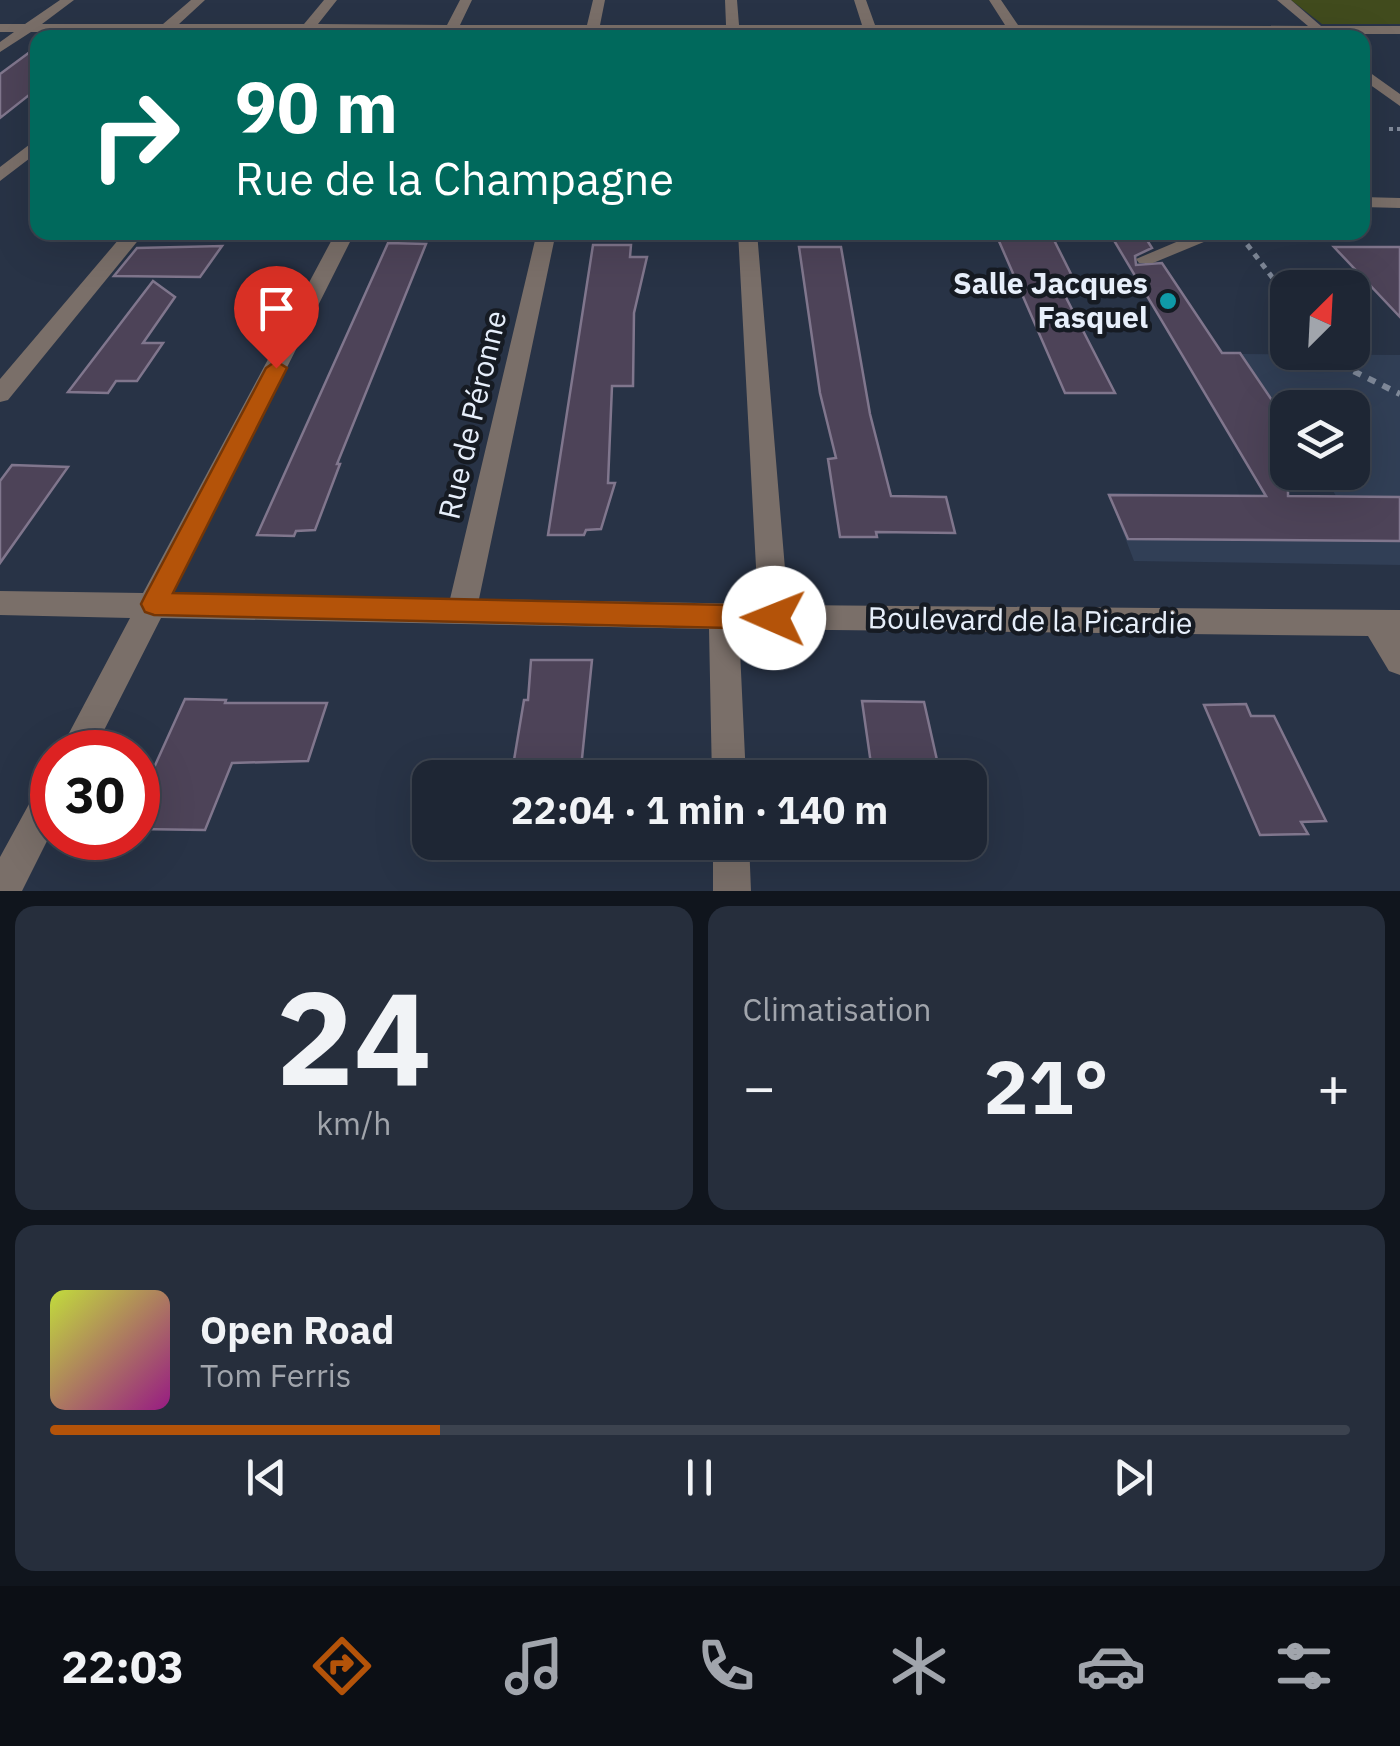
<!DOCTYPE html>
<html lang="fr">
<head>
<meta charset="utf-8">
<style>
	:root { --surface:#1e2634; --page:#262e3c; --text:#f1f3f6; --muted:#a1a5ac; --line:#3c434f; --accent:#b45309 }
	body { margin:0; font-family:"IBM Plex Sans",sans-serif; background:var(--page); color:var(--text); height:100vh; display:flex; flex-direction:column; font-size:38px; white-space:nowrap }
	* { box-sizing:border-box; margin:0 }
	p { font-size:32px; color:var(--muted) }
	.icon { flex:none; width:55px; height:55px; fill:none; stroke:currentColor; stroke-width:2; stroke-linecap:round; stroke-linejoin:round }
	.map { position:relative; height:891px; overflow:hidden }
	.details { display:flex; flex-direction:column; gap:15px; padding:15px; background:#10151d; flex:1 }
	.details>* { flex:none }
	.hud { position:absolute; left:30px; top:30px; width:1340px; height:210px; border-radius:20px; box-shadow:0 10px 40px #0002,0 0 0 2px var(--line); background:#00695c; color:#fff; overflow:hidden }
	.needle { width:65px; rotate:24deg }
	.buttons { position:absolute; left:1270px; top:270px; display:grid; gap:20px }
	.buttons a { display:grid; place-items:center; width:100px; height:100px; border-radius:20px; background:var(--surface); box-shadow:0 10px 40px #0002,0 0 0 2px var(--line); font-size:50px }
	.speed { position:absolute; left:30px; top:730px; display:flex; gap:20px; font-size:50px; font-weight:700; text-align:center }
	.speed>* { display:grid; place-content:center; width:130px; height:130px; border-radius:50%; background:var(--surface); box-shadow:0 10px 40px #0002,0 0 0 2px var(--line); line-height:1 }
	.speed .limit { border:15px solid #d22; background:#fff; color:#111 }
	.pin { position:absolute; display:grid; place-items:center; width:85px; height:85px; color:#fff; margin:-102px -42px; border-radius:50% 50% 50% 0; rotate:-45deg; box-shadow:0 0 10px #0007 }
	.pin .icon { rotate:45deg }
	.me { position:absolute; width:110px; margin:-55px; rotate:271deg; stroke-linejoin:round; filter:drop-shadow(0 0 8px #0008) }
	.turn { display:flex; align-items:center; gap:35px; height:210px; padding:0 40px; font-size:45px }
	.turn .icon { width:130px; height:130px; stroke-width:2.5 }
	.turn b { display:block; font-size:70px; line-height:85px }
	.big { font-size:75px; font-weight:700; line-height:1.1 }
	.details .widget { flex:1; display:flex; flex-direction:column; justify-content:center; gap:15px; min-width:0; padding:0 35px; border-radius:20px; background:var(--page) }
	.details .dial { align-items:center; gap:0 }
	.dial b { font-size:130px; line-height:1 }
	.song { display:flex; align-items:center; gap:30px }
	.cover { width:120px; height:120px; border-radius:15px; background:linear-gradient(135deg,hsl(70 70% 55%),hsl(310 70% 35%)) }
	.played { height:10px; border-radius:5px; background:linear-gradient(90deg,var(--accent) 30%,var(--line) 30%) }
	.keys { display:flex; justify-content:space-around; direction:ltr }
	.heat { display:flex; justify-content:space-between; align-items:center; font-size:55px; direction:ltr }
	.details .tiles { flex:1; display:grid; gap:15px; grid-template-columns:1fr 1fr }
	.widget:last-child { grid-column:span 2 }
	.trip { position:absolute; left:412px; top:760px; width:575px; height:100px; border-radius:20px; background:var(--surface); box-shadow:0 10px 40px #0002,0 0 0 2px var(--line); font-weight:700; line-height:100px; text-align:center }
	.tab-bar { display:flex; height:160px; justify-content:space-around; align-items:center; background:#0c0f15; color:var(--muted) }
	.tab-bar .icon { width:70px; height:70px }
	.tab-bar .current { color:var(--accent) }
	.tab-bar b { font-size:45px; color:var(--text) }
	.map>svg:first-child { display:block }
	.built { fill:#313f56 }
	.green { fill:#414b1d }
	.building { fill:#4d4358; stroke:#80768d; stroke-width:2.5 }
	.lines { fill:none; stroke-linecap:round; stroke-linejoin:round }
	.path-far2 { stroke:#7f8999; stroke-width:4; stroke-dasharray:4 4; stroke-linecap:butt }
	.path-far1 { stroke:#7f8999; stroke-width:5; stroke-dasharray:6 6; stroke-linecap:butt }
	.path { stroke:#7f8999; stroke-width:6; stroke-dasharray:8 8; stroke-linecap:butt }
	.minor { fill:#7a6f69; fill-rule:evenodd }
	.route { fill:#b45309; stroke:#753606; stroke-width:2.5 }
	.culture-dot { fill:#0f9aa8; stroke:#161b23; stroke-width:4 }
	.labels { text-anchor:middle; stroke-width:9; stroke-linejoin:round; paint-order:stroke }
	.poi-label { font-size:30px; font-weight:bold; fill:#e7effb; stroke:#161b23; text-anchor:end }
	.street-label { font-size:30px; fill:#e7effb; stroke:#161b23 }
</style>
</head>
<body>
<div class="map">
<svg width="1400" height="891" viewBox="0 0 1400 891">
	<rect width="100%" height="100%" fill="#283346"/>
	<path class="built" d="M1242,354l158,1v210l-266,-4 -26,-68 228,3 -14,-23 30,-1v-64h-64l-1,14z"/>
	<path class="green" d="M1291,0h109v24h-78z"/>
	<path class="building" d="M38,46v42l-38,30v-44z
		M995,232h55l23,46h-17l59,115h-50z
		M1109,232h33l10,16 -17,8 1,9 26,-2 60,90h18l48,71v72l112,1v44l-272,-2 -19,-44 157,1z
		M388,243l38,1 -89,220h3l-25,66 -19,1 -2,5 -37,-1z
		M593,245h38l-1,12h17l-13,56 -1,73h-21l-4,97h7l-14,46 -15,1 -2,5h-36z
		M222,246l-22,31 -86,-1 23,-28z
		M799,247h42l29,167 21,82 55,1 9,36 -79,-1 1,5h-37l-12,-78 8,-1 -16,-65z
		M1334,247h66v70z
		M153,281l22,16 -32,46h20l-26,38h-21l-8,12 -40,-1z
		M12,465l56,2 -68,96v-82z
		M531,660h61l-12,118h-69l13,-78h4z
		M185,699l41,1 -1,3h102l-19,58 -76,2 -27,67 -67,-1v-26z
		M862,701l62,1 17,76h-68z
		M1246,704l5,12h23l52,105 -25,1 7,12 -48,1 -56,-130z"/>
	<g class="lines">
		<path class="path-far2" d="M1389,129h11"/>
		<path class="path-far1" d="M1254,232l2,3 -13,4 45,59"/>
		<path class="path" d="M1329,352l12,13 59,29"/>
		<path class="minor" d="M60,0h14l-32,24h121l28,-24h14l-26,24h125l20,-24h13l-19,24 129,1 13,-25h12l-12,25h127l6,-25h12l-5,25h126l-1,-25h12l2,25h123l-8,-25h12l9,25h130l-16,-25h12l17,25 290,1 -31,-26h14l30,26h79v8h-76l2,4h-14l-1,-4 -572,-1 1,5h-14v-5h-127l-1,5h-14l1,-5h-129l-2,5h-14l3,-5 -131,-1 -4,6h-10v-6h-128l-9,5 -6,-5h-124l-31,20v-10l14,-10h-14v-8h25z
			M1362,67l38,27v12l-38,-27z
			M38,138v14l-38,29v-14z
			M1362,197l38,1v10l-38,-1z
			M125,232h20l-137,168 -8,2v-23z
			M336,232h19l-182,362 277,5 87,-367h19l-77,367 279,5 -20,-372h19l31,373 612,5v65l-11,-4 -21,-35 -629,-7 7,149h-34l-3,-149 -548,-11 -68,134h-34l71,-134 -130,-3v-24l143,2z
			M1200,232h28l-75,31h-14l-3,-4z
			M52,779v52l-30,60h-22v-34l40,-73z
			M713,842h36l2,49h-38z"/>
	</g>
	<path class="route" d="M276,361l11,7 -114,225 601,13 9,4 4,8 -4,8 -9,3 -620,-14 -9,-3 -4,-8 4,-8 121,-228z"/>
	<circle class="culture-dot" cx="1168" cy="301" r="10"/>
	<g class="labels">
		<g class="poi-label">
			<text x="1148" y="294">Salle Jacques<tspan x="1148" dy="34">Fasquel</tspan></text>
		</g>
		<g class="street-label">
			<text transform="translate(473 415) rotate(-77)" y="10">Rue de Péronne</text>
			<text transform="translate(1030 621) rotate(1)" y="10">Boulevard de la Picardie</text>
		</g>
	</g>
</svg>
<div class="buttons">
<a><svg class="needle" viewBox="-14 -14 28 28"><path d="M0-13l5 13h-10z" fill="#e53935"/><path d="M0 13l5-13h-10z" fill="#a1a5ac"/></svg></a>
<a><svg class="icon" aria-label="layers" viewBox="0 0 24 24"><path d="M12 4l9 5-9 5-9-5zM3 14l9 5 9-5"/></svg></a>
</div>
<div class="speed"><div class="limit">30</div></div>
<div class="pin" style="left:276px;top:368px;background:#d93025"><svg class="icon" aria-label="arrive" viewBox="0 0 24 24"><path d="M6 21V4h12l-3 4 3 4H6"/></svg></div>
<svg class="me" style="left:774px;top:618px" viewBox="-20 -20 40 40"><circle r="19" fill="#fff"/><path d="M0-13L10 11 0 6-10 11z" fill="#b45309"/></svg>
<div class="trip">22:04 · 1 min · 140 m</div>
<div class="hud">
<div class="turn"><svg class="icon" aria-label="right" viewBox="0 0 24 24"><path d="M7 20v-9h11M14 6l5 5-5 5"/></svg><div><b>90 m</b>Rue de la Champagne</div></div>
</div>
</div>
<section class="details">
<div class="tiles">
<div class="widget dial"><b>24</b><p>km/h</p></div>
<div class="widget"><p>Climatisation</p>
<div class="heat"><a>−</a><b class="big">21°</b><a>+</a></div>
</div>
<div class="widget">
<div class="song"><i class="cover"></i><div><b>Open Road</b><p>Tom Ferris</p></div></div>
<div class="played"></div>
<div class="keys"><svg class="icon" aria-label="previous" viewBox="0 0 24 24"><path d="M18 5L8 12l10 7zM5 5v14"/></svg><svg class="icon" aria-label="pause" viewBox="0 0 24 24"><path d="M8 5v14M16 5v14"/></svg><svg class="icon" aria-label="next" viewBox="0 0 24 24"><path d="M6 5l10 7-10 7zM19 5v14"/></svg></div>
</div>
</div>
</section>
<nav class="tab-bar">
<b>22:03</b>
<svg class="icon current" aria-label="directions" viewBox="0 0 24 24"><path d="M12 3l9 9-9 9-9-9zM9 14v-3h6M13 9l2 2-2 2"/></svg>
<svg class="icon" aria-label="music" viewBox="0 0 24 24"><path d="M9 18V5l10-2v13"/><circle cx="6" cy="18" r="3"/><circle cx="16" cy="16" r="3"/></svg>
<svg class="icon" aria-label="phone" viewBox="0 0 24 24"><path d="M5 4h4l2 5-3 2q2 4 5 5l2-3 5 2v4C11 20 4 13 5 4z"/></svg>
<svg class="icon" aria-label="climate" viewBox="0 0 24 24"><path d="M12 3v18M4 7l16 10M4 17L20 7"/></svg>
<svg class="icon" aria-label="car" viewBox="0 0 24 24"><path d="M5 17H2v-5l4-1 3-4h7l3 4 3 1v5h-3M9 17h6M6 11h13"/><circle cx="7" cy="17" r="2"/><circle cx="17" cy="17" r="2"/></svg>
<svg class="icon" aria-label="filters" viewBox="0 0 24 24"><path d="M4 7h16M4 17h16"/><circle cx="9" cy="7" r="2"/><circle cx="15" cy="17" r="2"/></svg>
</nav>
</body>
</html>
